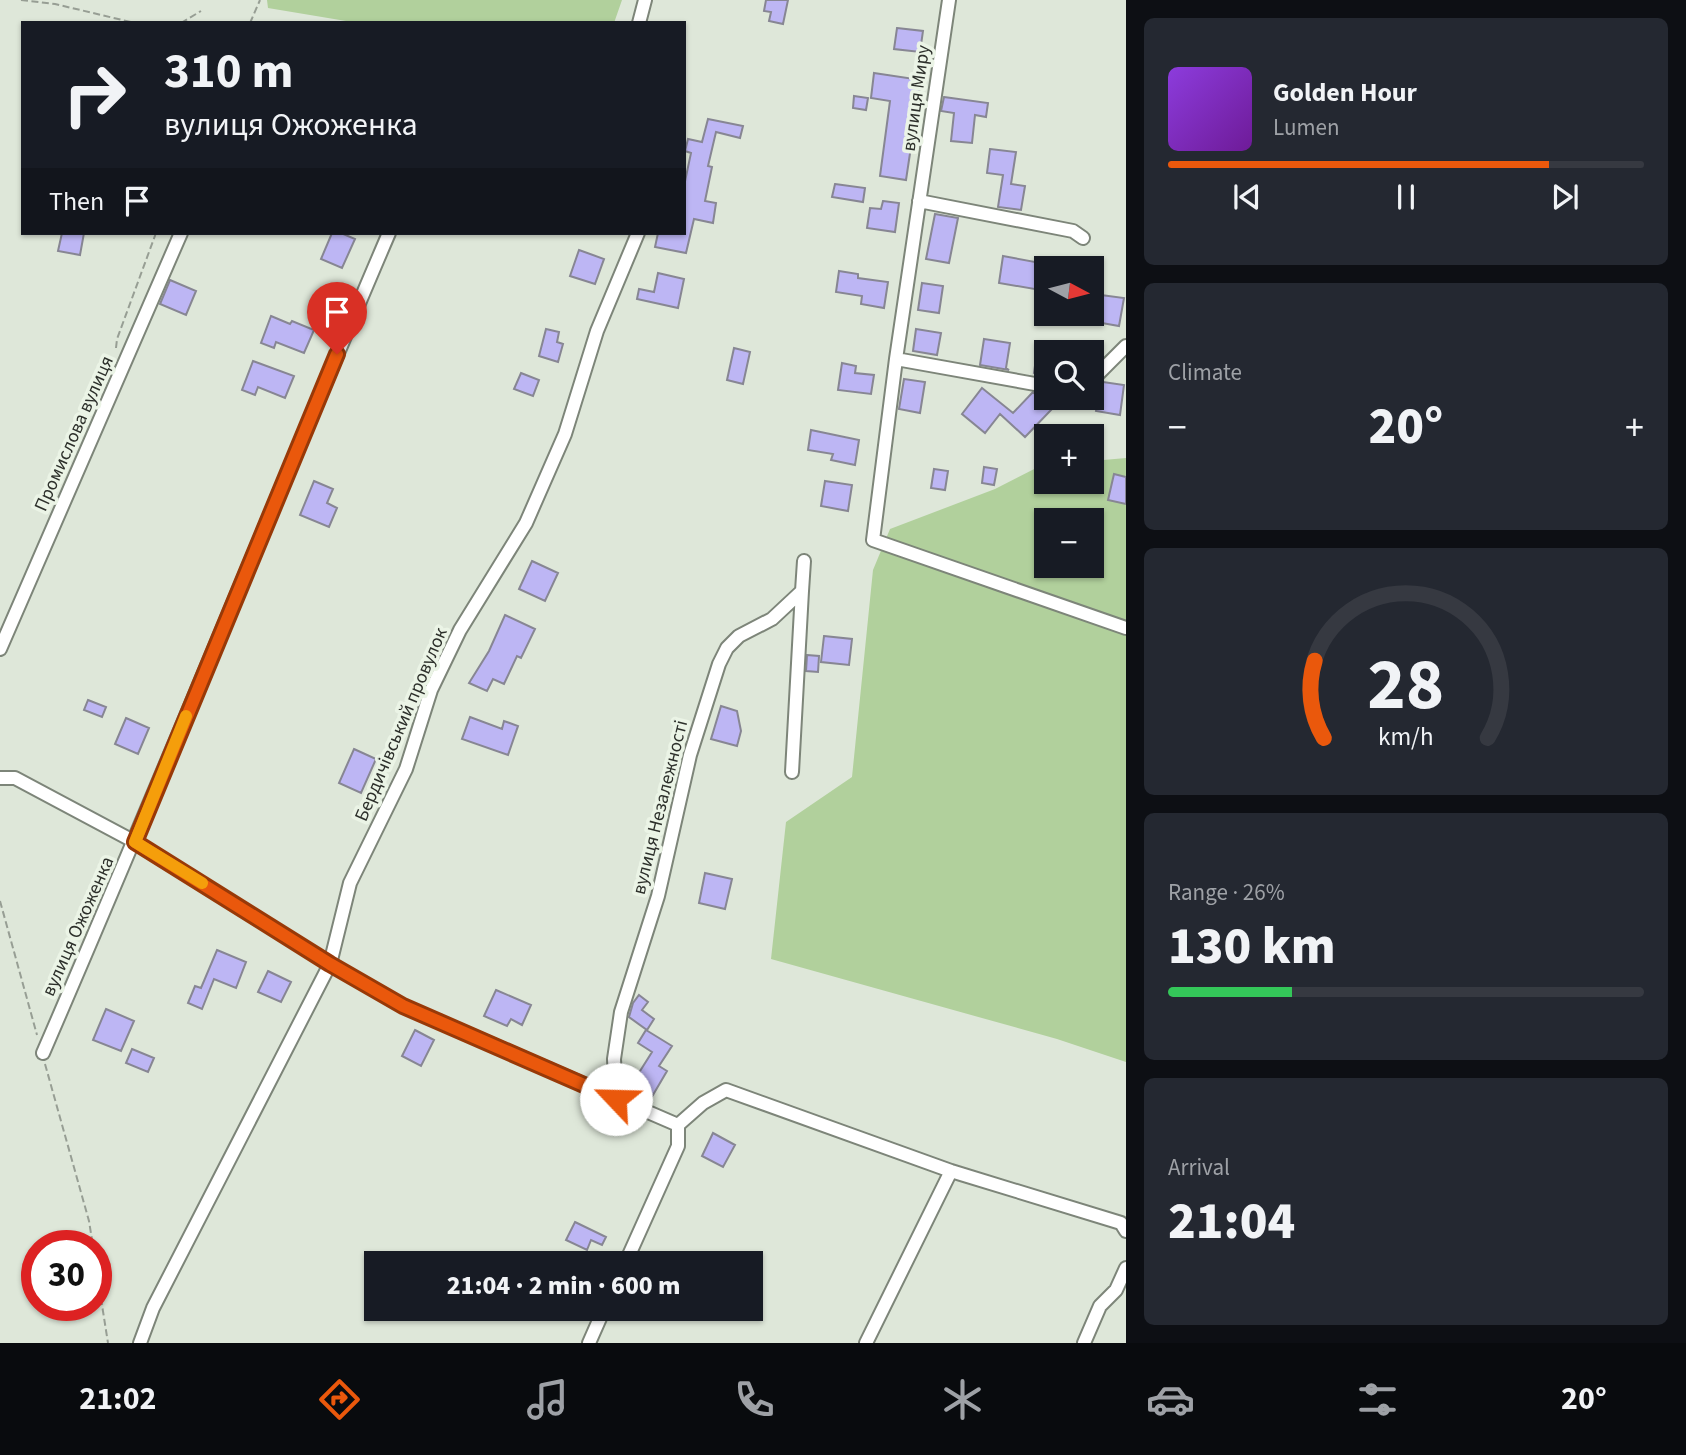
<!DOCTYPE html>
<html lang="en">
<head>
<meta charset="utf-8">
<style>
	:root { --surface:#171b24; --page:#242831; --text:#f1f3f6; --muted:#9ea1a6; --line:#363941; --accent:#ea580c }
	body { margin:0; font-family:"Source Sans 3",sans-serif; background:var(--page); color:var(--text); height:100vh; display:flex; flex-direction:column; font-size:26px; white-space:nowrap }
	* { box-sizing:border-box; margin:0 }
	p { font-size:23px; color:var(--muted) }
	.icon { flex:none; width:38px; height:38px; fill:none; stroke:currentColor; stroke-width:2; stroke-linecap:round; stroke-linejoin:round }
	.map { position:relative; flex:1; overflow:hidden }
	.panel { display:flex; flex-direction:column; gap:18px; padding:18px; background:#0d0f14; width:560px }
	.panel>* { flex:none }
	.guide { position:absolute; left:21px; top:21px; width:665px; height:214px; border-radius:0px; box-shadow:0 2px 5px #0004; background:#171b24; color:var(--text); overflow:hidden }
	.needle { width:46px; rotate:97deg }
	.controls { position:absolute; left:1034px; top:256px; display:grid; gap:14px }
	.controls a { display:grid; place-items:center; width:70px; height:70px; border-radius:0px; background:var(--surface); box-shadow:0 2px 5px #0004; font-size:35px }
	.speed { position:absolute; left:21px; top:1230px; display:flex; gap:14px; font-size:35px; font-weight:700; text-align:center }
	.speed>* { display:grid; place-content:center; width:91px; height:91px; border-radius:50%; background:var(--surface); box-shadow:0 2px 5px #0004; line-height:1 }
	.speed .limit { border:10px solid #d22; background:#fff; color:#111 }
	.pin { position:absolute; display:grid; place-items:center; width:60px; height:60px; color:#fff; margin:-72px -30px; border-radius:50% 50% 50% 0; rotate:-45deg; box-shadow:0 0 7px #0007 }
	.pin .icon { rotate:45deg }
	.me { position:absolute; width:77px; margin:-38px; rotate:294deg; stroke-linejoin:round; filter:drop-shadow(0 0 5px #0008) }
	.turn { display:flex; align-items:center; gap:24px; height:147px; padding:0 28px; font-size:32px }
	.turn .icon { width:91px; height:91px; stroke-width:2.5 }
	.turn b { display:block; font-size:49px; line-height:60px }
	.then { display:flex; align-items:center; height:66px; padding:0 28px; background:#0003; gap:14px; font-size:26px }
	.big { font-size:52px; font-weight:800; line-height:1.1 }
	.panel .tile { flex:1; display:flex; flex-direction:column; justify-content:center; gap:10px; min-width:0; padding:0 24px; border-radius:10px; background:var(--page) }
	.panel .dial { align-items:center; gap:0 }
	.dial svg { height:182px; overflow:visible; fill:none; stroke:var(--line); stroke-width:7; stroke-linecap:round; text-anchor:middle }
	.dial text { fill:var(--text); stroke:none }
	.song { display:flex; align-items:center; gap:21px }
	.cover { width:84px; height:84px; border-radius:10px; background:linear-gradient(135deg,hsl(270 70% 55%),hsl(280 70% 35%)) }
	.played { height:7px; border-radius:4px; background:linear-gradient(90deg,var(--accent) 80%,var(--line) 80%) }
	.keys { display:flex; justify-content:space-around; direction:ltr }
	.heat { display:flex; justify-content:space-between; align-items:center; font-size:38px; direction:ltr }
	.charge { height:10px; border-radius:5px; background:linear-gradient(90deg,#34c759 26%,var(--line) 0) }
	.trip { position:absolute; left:364px; top:1251px; width:399px; height:70px; border-radius:0px; background:var(--surface); box-shadow:0 2px 5px #0004; font-weight:800; line-height:70px; text-align:center }
	.tabs { display:flex; height:112px; justify-content:space-around; align-items:center; background:#090b0e; color:var(--muted) }
	.tabs .icon { width:49px; height:49px }
	.tabs .current { color:var(--accent) }
	.tabs b { font-size:32px; color:var(--text) }
	main { display:flex; flex:1; min-height:0 }
	.map>svg:first-child { display:block }
	.green { fill:#b1d09c; fill-rule:evenodd }
	.building { fill:#bdb6f4; stroke:#878693; stroke-width:2 }
	.lines { fill:none; stroke-linecap:round; stroke-linejoin:round }
	.minor-casing { stroke:#7d8579; stroke-width:16 }
	.path { stroke:#979e94; stroke-width:2; stroke-dasharray:7 3.5; stroke-linecap:butt }
	.minor { stroke:#fff; stroke-width:12 }
	.route-casing { stroke:#983908; stroke-width:18 }
	.route { stroke:#ea580c; stroke-width:12 }
	.slow { stroke:#f59e0b; stroke-width:12 }
	.labels { text-anchor:middle; stroke-width:7; stroke-linejoin:round; paint-order:stroke }
	.street-label { font-size:19px; fill:#2d302b; stroke:#ebf4e6 }
</style>
</head>
<body>
<main>
<div class="map">
<svg width="1126" height="1343" viewBox="0 0 1126 1343">
	<rect width="100%" height="100%" fill="#dee7d9"/>
	<path class="green" d="M267,0h355l-8,23h-256l-90,-15z
		M1126,458v604l-69,-23 -286,-80 15,-137 66,-45 21,-207 17,-41 105,-40 51,-26v18h46v-20zM1046,520h46v45h-46z"/>
	<path class="building" d="M766,0h22l-5,24 -14,-3 2,-9 -7,-1z
		M897,28l26,3 -3,21 -26,-3z
		M874,73l47,7 -15,100 -26,-4 10,-75 -19,-3z
		M854,96l14,2 -2,12 -13,-2z
		M944,97l44,6 -2,14 -11,-2 -3,28 -21,-2 3,-28 -13,-2z
		M708,119l35,7 -3,12 -24,-6 -8,34 4,1 -7,34 11,2 -3,20 -19,-4 -8,34 -31,-6 3,-14h26v-47l7,-33 -6,-2 3,-12 14,3z
		M990,149l26,3 -5,32 14,2 -4,24 -23,-3 5,-32 -16,-2z
		M835,184l30,4 -2,14 -31,-5z
		M883,201l16,2 -4,29 -28,-4 3,-20 11,1z
		M935,214l23,4 -9,45 -23,-4z
		M62,233h22l-4,22 -22,-4z
		M332,233h9l14,6 -13,29 -21,-9z
		M579,250l25,9 -9,25 -25,-8z
		M1003,256l43,8v29l-11,-2v-2l-36,-6z
		M839,271l19,3v4l30,4 -4,26 -23,-4 1,-8 -26,-4z
		M658,273l26,6 -6,29 -41,-9 2,-10 15,3z
		M170,280l26,11 -10,24 -26,-11z
		M922,283l21,3 -4,27 -21,-3z
		M1101,295l23,3 -5,28 -23,-4z
		M271,316l19,8 2,-3 22,9 -10,23 -28,-11 -2,6 -13,-5z
		M546,329l13,3 -2,10 6,2 -5,18 -19,-6z
		M916,329l25,4 -4,22 -24,-4z
		M984,339l26,4 -4,25 3,2 -29,-5z
		M1038,344l8,1v30l-12,-2z
		M734,348l16,4 -7,32 -16,-4z
		M253,361l41,15 -9,22 -27,-11 -3,8 -13,-5z
		M842,363l14,3 -1,7 19,2 -3,19 -33,-4z
		M521,373l18,7 -6,16 -19,-7z
		M904,379l21,3 -5,31 -21,-4z
		M1103,382l21,3 -4,30 -24,-4 4,-27z
		M982,388l31,25 20,-21 18,18 -26,27 -25,-23 -15,19 -23,-19z
		M811,430l48,10 -4,25 -24,-5 2,-6 -25,-4z
		M984,467l13,2 -3,16 -12,-2z
		M934,469l14,2 -3,19 -14,-2z
		M1114,474l12,3v27l-18,-4z
		M314,481l19,8 -6,14 10,5 -8,19 -29,-12z
		M825,481l27,4 -4,26 -27,-5z
		M532,561l26,12 -13,28 -26,-12z
		M505,615l30,14 -14,29 -4,-2 -13,28 -11,-5 -6,12 -18,-8 20,-32z
		M824,636l28,3 -3,26 -28,-3z
		M807,655l12,1 -1,16 -12,-1z
		M88,700l18,7 -4,10 -18,-7z
		M721,706l16,5 4,20 -4,15 -26,-7z
		M470,717l32,12 2,-8 14,5 -10,29 -46,-16z
		M126,718l23,10 -11,26 -23,-10z
		M354,749l22,10 -15,34 -22,-10z
		M705,873l27,6 -7,30 -26,-6z
		M217,950l29,12 -10,26 -22,-9 -12,30 -14,-6 7,-17 6,2z
		M268,971l23,11 -10,20 -23,-10z
		M496,990l35,15 -9,20 -11,-6 -4,7 -23,-10z
		M639,995l9,7 -6,8 12,9 -7,11 -18,-13 4,-14z
		M106,1009l28,12 -13,30 -28,-11z
		M415,1030l19,10 -13,26 -19,-10z
		M646,1030l26,16 -13,20 8,5 -17,29 -20,-13 22,-35 -14,-9z
		M132,1049l22,9 -6,14 -22,-9z
		M713,1133l22,12 -12,22 -21,-11z
		M575,1222l31,15 -4,8 -11,-5 -4,10 -21,-10z"/>
	<g class="lines">
		<defs>
			<path id="minor" d="M949,0l-53,359 -23,181 253,88
				M639,23l6,-23
				M919,201l154,30 10,7
				M896,359l150,27
				M1092,380l34,-34
				M0,649l181,-416
				M792,772l10,-181
				M0,778h15l120,64 195,122 73,42 275,119 25,-22 23,-13 225,81 170,52 5,8
				M43,1053c118,-272 229,-547 346,-820
				M616,1099l-2,-40 7,-47 37,-116 32,-141 29,-91 8,-16 12,-12 33,-17 30,-28 2,-30
				M625,1264l53,-118v-21
				M140,1343l13,-35 177,-344 20,-81 56,-114 25,-79 29,-60 66,-107 39,-89 32,-103 41,-98
				M589,1343l15,-34
				M866,1343l85,-172
				M1084,1343l16,-37 16,-16 10,-22"/>
		</defs>
		<use href="#minor" class="minor-casing"/>
		<path class="path" d="M21,0l34,4 80,19
			M181,23l20,-12
			M250,23l10,-23
			M116,348l1,-9 39,-106
			M0,901l37,134
			M45,1064l44,157 4,25
			M96,1267l12,76"/>
		<use href="#minor" class="minor"/>
	</g>
	<g class="lines">
		<defs>
			<path id="route" d="M337,354l-202,488 195,122 73,42 213,93"/>
		</defs>
		<use href="#route" class="route-casing"/>
		<use href="#route" class="route"/>
		<path class="slow" d="M186,716l-51,126 67,41"/>
	</g>
	<g class="labels">
		<g class="street-label">
			<text transform="translate(915 98) rotate(-82)" y="7">вулиця Миру</text>
			<text transform="translate(73 433) rotate(-66)" y="7">Промислова вулиця</text>
			<text transform="translate(400 724) rotate(-67)" y="7">Бердичівський провулок</text>
			<text transform="translate(659 807) rotate(-76)" y="7">вулиця Незалежності</text>
			<text transform="translate(77 926) rotate(-66)" y="7">вулиця Ожоженка</text>
		</g>
	</g>
</svg>
<div class="controls">
<a><svg class="needle" viewBox="-14 -14 28 28"><path d="M0-13l5 13h-10z" fill="#e53935"/><path d="M0 13l5-13h-10z" fill="#9ea1a6"/></svg></a>
<a><svg class="icon" aria-label="search" viewBox="0 0 24 24"><circle cx="10" cy="10" r="6"/><path d="M15 15l6 6"/></svg></a>
<a>+</a>
<a>−</a>
</div>
<div class="speed"><div class="limit">30</div></div>
<div class="pin" style="left:337px;top:354px;background:#d93025"><svg class="icon" aria-label="arrive" viewBox="0 0 24 24"><path d="M6 21V4h12l-3 4 3 4H6"/></svg></div>
<svg class="me" style="left:616px;top:1099px" viewBox="-20 -20 40 40"><circle r="19" fill="#fff"/><path d="M0-13L10 11 0 6-10 11z" fill="#ea580c"/></svg>
<div class="trip">21:04 · 2 min · 600 m</div>
<div class="guide">
<div class="turn"><svg class="icon" aria-label="right" viewBox="0 0 24 24"><path d="M7 20v-9h11M14 6l5 5-5 5"/></svg><div><b>310 m</b>вулиця Ожоженка</div></div>
<div class="then">Then<svg class="icon" aria-label="arrive" viewBox="0 0 24 24"><path d="M6 21V4h12l-3 4 3 4H6"/></svg></div>
</div>
</div>
<section class="panel">
<div class="tile">
<div class="song"><i class="cover"></i><div><b>Golden Hour</b><p>Lumen</p></div></div>
<div class="played"></div>
<div class="keys"><svg class="icon" aria-label="previous" viewBox="0 0 24 24"><path d="M18 5L8 12l10 7zM5 5v14"/></svg><svg class="icon" aria-label="pause" viewBox="0 0 24 24"><path d="M8 5v14M16 5v14"/></svg><svg class="icon" aria-label="next" viewBox="0 0 24 24"><path d="M6 5l10 7-10 7zM19 5v14"/></svg></div>
</div>
<div class="tile"><p>Climate</p>
<div class="heat"><a>−</a><b class="big">20°</b><a>+</a></div>
</div>
<div class="tile dial"><svg viewBox="0 0 100 80">
<path d="M14 69A42 42 0 1 1 86 69"/>
<path d="M14 69A42 42 0 0 1 10 35" stroke="#ea580c"/>
<text x="50" y="56" font-size="32" font-weight="700">28</text>
<text x="50" y="72" font-size="11">km/h</text>
</svg></div>
<div class="tile"><p>Range · 26%</p><b class="big">130 km</b><div class="charge"></div></div>
<div class="tile"><p>Arrival</p><b class="big">21:04</b></div>
</section>
</main>
<nav class="tabs">
<b>21:02</b>
<svg class="icon current" aria-label="directions" viewBox="0 0 24 24"><path d="M12 3l9 9-9 9-9-9zM9 14v-3h6M13 9l2 2-2 2"/></svg>
<svg class="icon" aria-label="music" viewBox="0 0 24 24"><path d="M9 18V5l10-2v13"/><circle cx="6" cy="18" r="3"/><circle cx="16" cy="16" r="3"/></svg>
<svg class="icon" aria-label="phone" viewBox="0 0 24 24"><path d="M5 4h4l2 5-3 2q2 4 5 5l2-3 5 2v4C11 20 4 13 5 4z"/></svg>
<svg class="icon" aria-label="climate" viewBox="0 0 24 24"><path d="M12 3v18M4 7l16 10M4 17L20 7"/></svg>
<svg class="icon" aria-label="car" viewBox="0 0 24 24"><path d="M5 17H2v-5l4-1 3-4h7l3 4 3 1v5h-3M9 17h6M6 11h13"/><circle cx="7" cy="17" r="2"/><circle cx="17" cy="17" r="2"/></svg>
<svg class="icon" aria-label="filters" viewBox="0 0 24 24"><path d="M4 7h16M4 17h16"/><circle cx="9" cy="7" r="2"/><circle cx="15" cy="17" r="2"/></svg>
<b>20°</b>
</nav>
</body>
</html>
